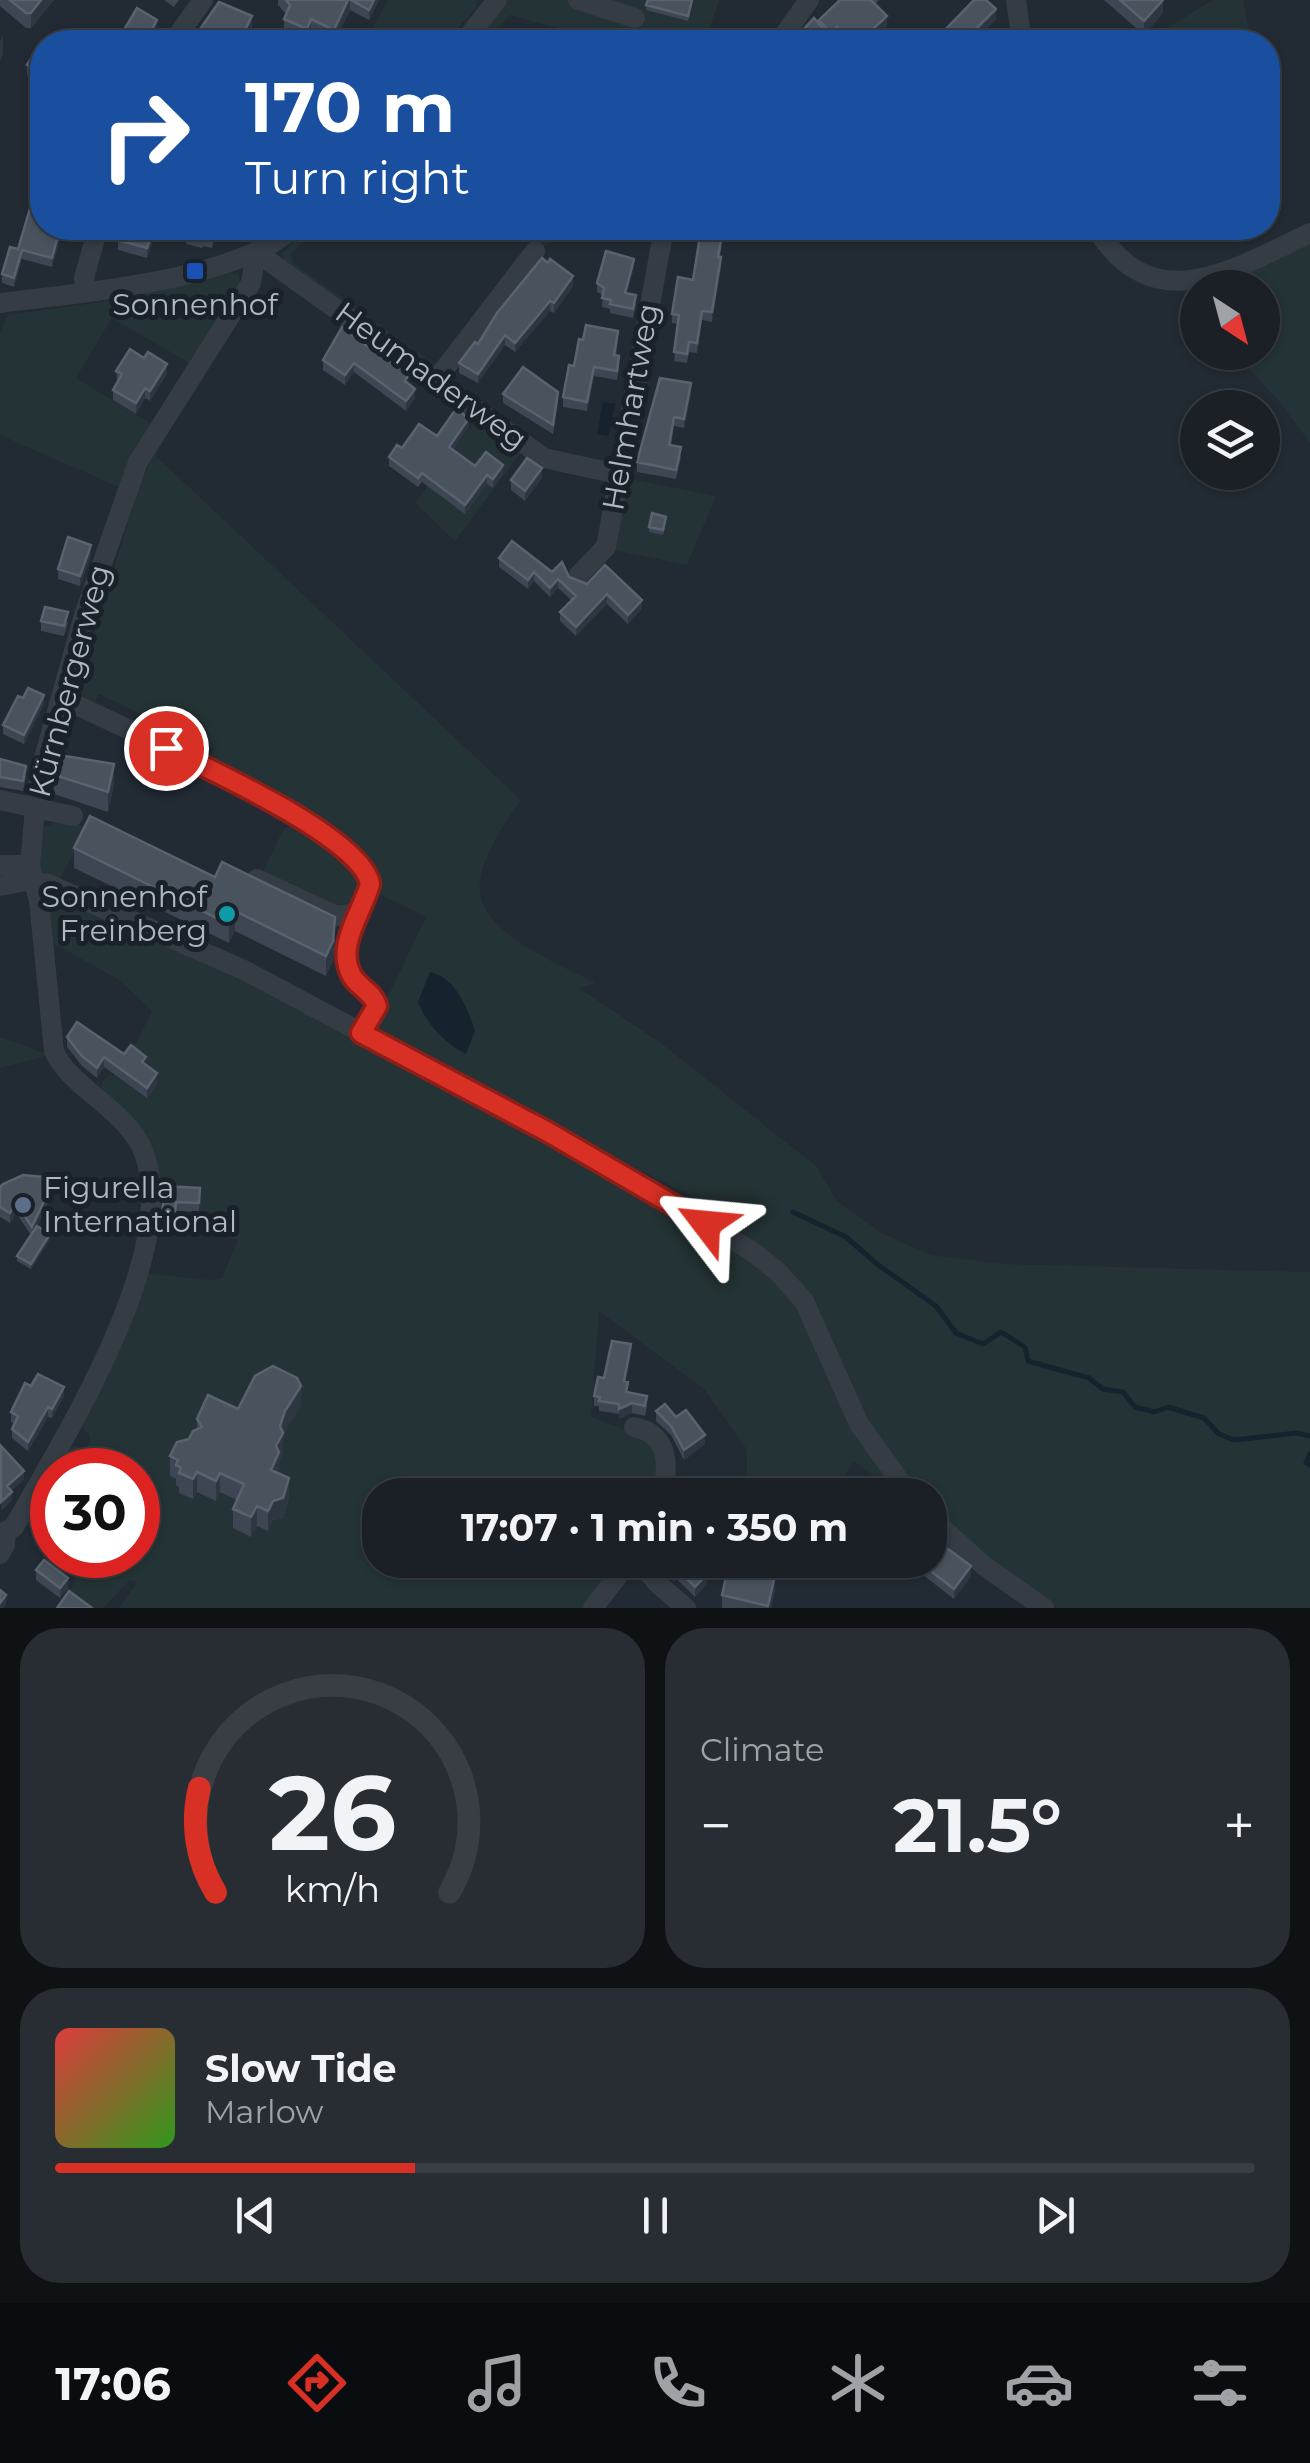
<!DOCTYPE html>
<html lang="en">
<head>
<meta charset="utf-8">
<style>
	:root { --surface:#1a2026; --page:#272d32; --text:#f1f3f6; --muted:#9fa3a7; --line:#383e43; --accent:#d93025 }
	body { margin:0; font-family:Montserrat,sans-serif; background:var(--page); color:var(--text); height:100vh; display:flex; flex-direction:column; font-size:38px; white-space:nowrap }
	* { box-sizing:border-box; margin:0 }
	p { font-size:32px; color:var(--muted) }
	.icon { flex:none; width:55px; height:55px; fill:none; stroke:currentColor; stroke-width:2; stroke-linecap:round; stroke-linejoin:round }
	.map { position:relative; height:1608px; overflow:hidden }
	.sheet { display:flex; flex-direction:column; gap:20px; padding:20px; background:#0e1215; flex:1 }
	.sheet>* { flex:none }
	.top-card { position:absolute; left:30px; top:30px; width:1250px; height:210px; border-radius:40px; box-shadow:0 2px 8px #0004,0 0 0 2px var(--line); background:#1a4fa0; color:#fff; overflow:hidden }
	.needle { width:65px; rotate:144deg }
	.fabs { position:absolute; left:1180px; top:270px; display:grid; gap:20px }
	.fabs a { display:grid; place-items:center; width:100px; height:100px; border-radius:50%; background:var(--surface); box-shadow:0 2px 8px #0004,0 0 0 2px var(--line); font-size:50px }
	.speed { position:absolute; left:30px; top:1448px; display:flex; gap:20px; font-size:50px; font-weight:700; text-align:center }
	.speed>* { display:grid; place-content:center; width:130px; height:130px; border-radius:50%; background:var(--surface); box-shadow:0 2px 8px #0004,0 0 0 2px var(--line); line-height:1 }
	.speed .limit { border:15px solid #d22; background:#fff; color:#111 }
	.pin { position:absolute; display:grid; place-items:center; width:85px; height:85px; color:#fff; margin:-42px; border:5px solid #fff; border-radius:50%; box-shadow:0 2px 10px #0007 }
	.me { position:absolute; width:110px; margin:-55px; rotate:299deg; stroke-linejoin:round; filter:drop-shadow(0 0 8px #0008) }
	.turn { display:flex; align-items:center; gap:35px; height:210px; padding:0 50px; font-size:45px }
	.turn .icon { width:130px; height:130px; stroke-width:2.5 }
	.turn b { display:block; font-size:70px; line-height:85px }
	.big { font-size:75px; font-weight:700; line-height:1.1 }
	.sheet .card { flex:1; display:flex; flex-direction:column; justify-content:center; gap:15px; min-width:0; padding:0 35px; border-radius:40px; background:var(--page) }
	.sheet .dial { align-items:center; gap:0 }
	.dial svg { height:260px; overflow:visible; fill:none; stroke:var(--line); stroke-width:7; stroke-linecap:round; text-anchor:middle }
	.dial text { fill:var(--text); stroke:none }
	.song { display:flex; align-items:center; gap:30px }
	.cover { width:120px; height:120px; border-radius:15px; background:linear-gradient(135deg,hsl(0 70% 55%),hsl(110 70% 35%)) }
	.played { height:10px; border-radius:5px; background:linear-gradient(90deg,var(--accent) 30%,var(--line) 30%) }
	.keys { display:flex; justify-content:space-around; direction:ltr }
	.heat { display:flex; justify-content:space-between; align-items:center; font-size:55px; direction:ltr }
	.sheet .tiles { flex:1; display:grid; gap:20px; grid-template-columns:1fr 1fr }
	.card:last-child { grid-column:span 2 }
	.trip { position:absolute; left:362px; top:1478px; width:585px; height:100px; border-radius:40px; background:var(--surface); box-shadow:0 2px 8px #0004,0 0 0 2px var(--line); font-weight:700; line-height:100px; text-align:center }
	.menu { display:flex; height:160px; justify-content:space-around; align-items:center; background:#0a0d0f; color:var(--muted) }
	.menu .icon { width:70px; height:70px }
	.menu .current { color:var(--accent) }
	.menu b { font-size:45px; color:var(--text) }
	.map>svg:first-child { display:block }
	.green { fill:#243335 }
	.water { fill:#17222f }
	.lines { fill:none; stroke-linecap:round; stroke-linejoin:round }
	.stream { stroke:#17222f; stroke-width:5 }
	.minor { stroke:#353c44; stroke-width:20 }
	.wall { fill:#3d4652 }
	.shaded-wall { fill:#2d3641 }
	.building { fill:#49535e; stroke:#59626e; stroke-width:2.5 }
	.route-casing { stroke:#8d1f18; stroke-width:25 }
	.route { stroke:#d93025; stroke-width:18 }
	.transit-dot { fill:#1a4fb4; stroke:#1a2129; stroke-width:4 }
	.culture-dot { fill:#0f9aa8; stroke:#1a2129; stroke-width:4 }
	.service-dot { fill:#5c6f8a; stroke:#1a2129; stroke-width:4 }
	.labels { text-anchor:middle; stroke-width:10; stroke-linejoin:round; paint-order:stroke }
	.poi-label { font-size:30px; fill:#afb7c1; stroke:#1a2129 }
	.street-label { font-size:30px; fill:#afb7c1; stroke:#1a2129 }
</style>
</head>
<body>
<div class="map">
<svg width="1310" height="1608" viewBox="0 0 1310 1608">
	<rect width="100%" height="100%" fill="#222a33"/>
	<path class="green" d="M388,0h89l-1,8 -31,34h-80z
		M507,0h212l-14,42h-36l-40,-10 -4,10h-18l-97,-27 -25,27h-10z
		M1212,0h31l8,42h-105z
		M306,228h10l-25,26 2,9 143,102 95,-120 20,-17h21l-28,19 -110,121 -151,-107v-8z
		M1310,242v201l-32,-43 -44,-47 28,-1v-64h-57l22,-6z
		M231,273l8,2 1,10 -51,78 -77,-45 -36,60 74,45 -29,65 -121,-53v-102l7,-18 115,-16z
		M477,418l46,32 -68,91 -40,-38z
		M154,454l367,346c-16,23 -45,64 -41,93 5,42 83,73 116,90l-17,5 82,55 155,123 21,35 45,32 48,22 73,9 307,8v336h-252l-49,-29 -79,-62v-22h-30l-46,-34 -22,34h-85v-45l-42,-60 -106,-79 -8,106 60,23 10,16 -6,39h-275v65h241l-37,48h-465l18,-26 -7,-2 -27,28h-14l-19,-15 6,-17 -8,-11 13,-10h57v-85h-79l-4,-4 16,-20 15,3 4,-9 -1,-6 -11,-10 66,-151 66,7 12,-2 16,-38 -45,-12 7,-31 -35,-11 -9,5 -54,-96v-13l7,-7h7l14,-20 22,-44 -33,-31 -70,-39 -5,-51 178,76 508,273 11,-13 -42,-26 -329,-166 56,-117 -45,-22 -11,-35 -113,-79 -48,-22 5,-10 -115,-55 -5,10 -10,-5 -6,-14 60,-195z
		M626,478l90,18 -29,69 -74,-15z
		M62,820l25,7 -29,56c-27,-11 -19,-29 -18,-54z
		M294,825l61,43 6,10c-2,8 -3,17 -9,22 -20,17 -69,-17 -90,-27l22,-45z
		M0,1037l50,18 -50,13z"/>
	<path class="water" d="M603,402l12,2 -6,32 -12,-2z
		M430,972c25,5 38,36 45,59l-9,23c-22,-11 -39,-30 -48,-52z"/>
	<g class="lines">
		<path class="stream" d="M793,1212l53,25 31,27 59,42 20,27 27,11 18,-12 24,15 3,14 61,17 14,11 20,3 12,15 19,5 14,-5 36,11 15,16 15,6 63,-7 13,3
			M1310,1454l-4,9 4,2"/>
		<path class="minor" d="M578,0l57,18
			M1016,0l6,42
			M173,42l30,-42
			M464,42l33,-42
			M779,42l30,-42
			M1096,228c57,94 138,41 214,5
			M86,291l-2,-13 14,-50
			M0,303c78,-10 236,-22 293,-75
			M436,380l99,-129
			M578,576l28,-29 58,-319
			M61,702l20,5c53,26 280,124 288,177 -7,29 -34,61 -17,92 7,12 21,16 25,30l-16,27
			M0,800l73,16
			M0,865h30
			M257,879l80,37 13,-2 12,-8
			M0,886l26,-5 22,3 198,87 302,161 202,118 27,21 27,30 55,123 51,71
			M634,1427c35,7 36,39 27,68
			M930,1517l53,48 61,43
			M0,1554l5,-9 1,-14 8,-4c49,-88 167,-273 130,-374 -16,-43 -75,-66 -90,-102l-15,-150 -9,-36 6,-68 8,-39 41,-146 53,-150 113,-179 5,-31 288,206 73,16
			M638,1560l20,24 28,24
			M593,1608l37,-48"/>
	</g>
	<path class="wall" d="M0,0h54l-23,28h-5l-26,-22z
		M164,0h15l-5,7z
		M278,0h101l-10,20 -19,-10 -16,32h-4l-19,-9 -4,9 -23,-9v-14l2,-5 -8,-9z
		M840,0h39l-4,4 12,22 -18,16h-26l-6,-6 -6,6 -5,-6 -6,6h-12l-6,-6v-5l17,-7v-4z
		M1104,0h59v13l-19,22z
		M646,5h46l-4,16 -42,-11z
		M996,19l-22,23h-22l-5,-4v-10z
		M42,53v33l-15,-11v-10z
		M63,228l-11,39 -30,-8 -8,28 -12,-4v-9l16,-25z
		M121,228h36l-10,30 -29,-8v-10z
		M217,228l-5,20 -9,-2 -1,2 -16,-4v-10z
		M690,228h34l-4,29 1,10 -9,55 -10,-2 -5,33 -8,-1 -2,11 -13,-2 4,-37 -6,-1v-9l21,-34 6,-40 -9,-2z
		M634,267l-7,26 9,11 -3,14 -23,-5v-4l-8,-2 1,-12 -6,-3v-9z
		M573,286l-19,27 -4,-2 -35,41 -10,-7 -27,38 -19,-10v-10z
		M342,327l67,57 6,14 -9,13 -52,-39 -9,13 -22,-15v-10z
		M618,341l-2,14 3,11 -2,14 -23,-4 -7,35 -24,-4v-10l11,-31z
		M116,371l51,3 -17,27 -5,-3 -9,16 -23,-14v-10l4,-9z
		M691,393l-7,35 -10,-2 -3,20 10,11 -5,22 -39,-7v-10z
		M503,394l55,7 -5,33 -50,-31z
		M469,427l-16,23 22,16 28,8 -10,14 -6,-4 -22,30 -43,-32 -4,5 -29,-21v-9l13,-9z
		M542,478l-17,23 -14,-11v-10z
		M666,522l-3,13 -14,-3v-5z
		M91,555l-11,31 -22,-7v-10z
		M499,558l70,19 73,32 -14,15 -21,-20 -31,32 -16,-15v-9l11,-12 -13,-12 -8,9 -16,-16 -6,8 -29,-22z
		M41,621l27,1 -4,14 -23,-5z
		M44,704l-20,40 -21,-10v-9z
		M0,759l26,17 -3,15 -23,-4z
		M54,775l60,9 -6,28 -54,-18z
		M74,848l261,89 -2,24 -7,15 -91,-45 -6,12 -155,-75z
		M67,1037l57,17 22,11 11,18 -10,15 -43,-31 -7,11 -15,-12 -15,-19z
		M165,1186l35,2 -1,24 -23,-1 -2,21 -13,-2z
		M0,1187l55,1 -18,38 13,13 -19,30 -14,-8v-5l14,-21 -15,-22 -6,10 -10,-6z
		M631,1354l-6,28 3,10 19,14 -2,10 -13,-3 -13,6v-5l-20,-3v-5h-5v-10l10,-18z
		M31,1386l33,10 -12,22 -4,-1 -20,34 -16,-13v-9l3,-5 -4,-2v-10z
		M301,1406l-16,25 -2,8v14l-4,8 -1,12 11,25 -6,20 -10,2 -5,11 -11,-5 -6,11 -18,-9v-19l4,-9 -17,-8 -4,9 -19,-9 -4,7 -14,-6v-6l-3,-2v-6l-6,-3v-20l19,-17 8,-10v-10l41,-10z
		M656,1411l20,6 29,27 -21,16 -13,-25 -15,-14z
		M52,1472v67l-16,-23v-15z
		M657,1560h44l-1,8 7,16 -12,13z
		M923,1565l48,11 -17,23 -31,-24z
		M36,1570l32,18 -8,10 -24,-18z
		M775,1590l-4,18h-49v-13z"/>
	<path class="shaded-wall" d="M41,0h13l-23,28v-15z
		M348,0h2v11l-16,31v-12z
		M374,0h5l-10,20v-10z
		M1163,0v13l-19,22v-14z
		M996,9v10l-22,23h-10z
		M252,16v15l-6,11h-7z
		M887,16v10l-18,16h-10z
		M311,19v14l-4,9v-13z
		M157,20v9l-8,13h-2v-4z
		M837,27v9l-6,6v-9z
		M3,34v20l-3,8v-20z
		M60,228h3l-11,39v-9z
		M154,228h3l-10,30v-10z
		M22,250v9l-8,28v-9z
		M721,257v10l-9,55v-10z
		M634,259v8l-9,35v-9z
		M573,276v10l-19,27v-10z
		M550,301v10l-35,41v-9z
		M505,335v10l-27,38v-9z
		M354,363v9l-9,13v-10z
		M167,364v10l-17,27v-10z
		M594,367v9l-7,35v-9z
		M691,383v10l-7,35v-9z
		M145,388v10l-9,16v-11z
		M415,389v9l-9,13v-10z
		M469,418v9l-20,29v-9z
		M503,465v9l-10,14v-9z
		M542,468v10l-17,23v-10z
		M487,475v9l-22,30v-9z
		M91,545v10l-11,31v-10z
		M534,572v9l-6,8v-9z
		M558,579v9l-8,9v-9z
		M607,594v10l-31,32v-9z
		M642,600v9l-14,15v-9z
		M44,695v9l-20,40v-9z
		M114,764v20l-6,28v-20z
		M235,911v20l-6,12v-19z
		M335,917l-2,44 -7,15v-20z
		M104,1057v10l-7,11v-10z
		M157,1073v10l-10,15v-10z
		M55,1178v10l-23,49v-10z
		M16,1203v10l-6,10v-10z
		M50,1234v5l-19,30v-5z
		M631,1344v10l-7,38v-11z
		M301,1386v20l-16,25 -2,8v14l-4,8v11l-8,18v-20l9,-44 5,-15z
		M64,1387v9l-12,22v-9z
		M632,1403v10l-13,6v-10z
		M48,1407v10l-20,34v-9z
		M705,1435v9l-21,16v-10z
		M24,1471v9l-17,15v-9z
		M197,1472v20l-4,7v-20z
		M220,1473v19l-4,9v-20z
		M289,1478v20l-6,20 -10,2 -5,11v-20l5,-10z
		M12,1492v9l-11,10v-9z
		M257,1506v20l-6,11v-20z
		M71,1555h11l-11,9z
		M971,1566v10l-17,23v-10z
		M707,1574v10l-12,13v-10z
		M775,1575v15l-4,18h-3z
		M68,1578v10l-8,10v-10z
		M6,1595v10l-2,3h-4v-5z"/>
	<path class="building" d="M10,0h31l-10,13h-5z
		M286,0h62l-14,30 -23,-11 -4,10 -23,-10 6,-14z
		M351,0h23l-5,10z
		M648,0h44l-4,16 -42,-11z
		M840,0h31l16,16 -28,26h-7l-15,-15 -6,6 -12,-13z
		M974,0h12l10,9 -33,33 -16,-14z
		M1120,0h43l-19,21z
		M219,2l33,14 -13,26h-48z
		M137,8l20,12 -10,18 -3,-2 -3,6h-30l5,-10 5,3z
		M814,18l12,14 -11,10h-3l-10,-11z
		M409,35l9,7h-16z
		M37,49l5,4v22l-15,-10z
		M34,195l8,2v31h18l-8,30 -30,-8 -8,28 -12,-4 8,-27 8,2z
		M121,228h33l-7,20 -29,-8z
		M188,228h26l-2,10 -9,-2 -1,2 -16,-4z
		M690,228h33l-5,29h3l-9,55 -10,-1 -5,32 -8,-1 -2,12 -13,-2 5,-37 -7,-1 6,-37 15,3 8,-50z
		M606,251l28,8 -9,34 11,2 -3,14 -23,-5 1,-4 -9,-2 2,-10 -7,-5z
		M542,258l6,5 2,-4 23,17 -19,27 -4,-2 -35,42 -10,-8 -27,39 -19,-11 16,-21 3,2 19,-31z
		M586,325l32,6 -4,24 5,1 -2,15 -23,-4 -7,35 -24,-5 6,-32 5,1 5,-27 4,1z
		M342,327l39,30 2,-2 26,19 -4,7 10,8 -9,12 -52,-38 -9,12 -22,-15z
		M130,349l14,9 4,-6 19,12 -17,27 -5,-3 -9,15 -23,-13 9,-16 -6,-3z
		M523,367l35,25 -5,33 -50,-31z
		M660,378l31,5 -7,36 -10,-2 -5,28 12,2 -5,23 -39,-8z
		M456,409l13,9 -20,29 26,19 11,-14 17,13 -10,14 -6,-4 -22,30 -43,-32 -4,5 -29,-21 8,-12 5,3 17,-24 18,12z
		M527,458l15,10 -17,23 -14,-11z
		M652,513l14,4 -3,13 -14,-3z
		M68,537l23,8 -11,31 -22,-7z
		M512,541l40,31 10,-10 7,15 18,7 18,-19 37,35 -14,15 -21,-21 -31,33 -16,-15 16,-16 -18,-17 -8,9 -16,-16 -6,8 -29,-22z
		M45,607l23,5 -4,14 -23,-5z
		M28,688l16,7 -20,40 -21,-10 15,-29 5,2z
		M59,755l55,9 -6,28 -54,-17z
		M0,759l26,7 -3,15 -23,-4z
		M90,816l125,61 7,-15 113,55 -2,24 -7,15 -91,-45 -6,13 -155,-76z
		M77,1022l47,32 7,-9 15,12 -4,5 15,11 -10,15 -43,-31 -7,11 -15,-12 -15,-19z
		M23,1175l32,3 -23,49 -16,-24 -6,10 -10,-6v-20l3,-3z
		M165,1186l35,2 -1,15 -23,-1 -2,21 -13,-2z
		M37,1226l13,8 -19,30 -14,-8z
		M612,1341l19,3 -7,37 4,1 -2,10 21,4 -2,10 -13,-3 -13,6v-5l-20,-3 1,-4 -6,-1 4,-19 6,1z
		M273,1366l24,12 4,8 -16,25 -5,15 3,7 -7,13 3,6 -8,18 18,8 -6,20 -10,3 -5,10 -11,-5 -6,11 -18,-8 11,-25 -24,-11 -4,8 -19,-9 -4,7 -14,-6 2,-5 -5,-3 2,-5 -8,-4 7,-14 12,-3 4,-8 9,-4 -5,-8 11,-24 30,14 17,-33z
		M38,1374l26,13 -12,22 -4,-2 -20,35 -16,-13 6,-13 -7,-4 14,-29 6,3z
		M665,1404l11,13 10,-7 19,25 -21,15 -13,-24 -15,-15z
		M1,1446l23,25 -17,15 5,6 -11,10z
		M61,1457l10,13h-17z
		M52,1472v52l-16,-23z
		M940,1543l31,23 -17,23 -31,-24 4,-5h3v-4z
		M44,1560l24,18 -8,10 -24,-18z
		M668,1560h30l-3,4 12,10 -12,13z
		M729,1564l46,11 -7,31 -46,-11z
		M0,1590l6,5 -6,8z
		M69,1591l23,17h-35z"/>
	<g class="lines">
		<defs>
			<path id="route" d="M166,748c42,21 196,90 204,136 -8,29 -35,62 -18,92 7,12 21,16 25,30l-16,27 187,99 158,92"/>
		</defs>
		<use href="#route" class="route-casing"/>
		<use href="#route" class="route"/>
	</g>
	<rect class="transit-dot" x="185" y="261" width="20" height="20" rx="5"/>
	<circle class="culture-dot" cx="227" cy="914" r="10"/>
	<circle class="service-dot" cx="23" cy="1205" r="10"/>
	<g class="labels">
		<g class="poi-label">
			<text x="195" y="315">Sonnenhof</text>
			<text x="207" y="907" text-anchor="end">Sonnenhof<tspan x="207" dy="34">Freinberg</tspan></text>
			<text x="43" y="1198" text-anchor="start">Figurella<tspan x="43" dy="34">International</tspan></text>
		</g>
		<g class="street-label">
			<text transform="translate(431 376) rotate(36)" y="10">Heumaderweg</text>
			<text transform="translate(631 407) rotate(-80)" y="10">Helmhartweg</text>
			<text transform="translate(70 681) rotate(-75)" y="10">Kürnbergerweg</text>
		</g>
	</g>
</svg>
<div class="fabs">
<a><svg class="needle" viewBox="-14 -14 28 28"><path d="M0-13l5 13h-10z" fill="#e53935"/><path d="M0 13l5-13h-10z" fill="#9fa3a7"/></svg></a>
<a><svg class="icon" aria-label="layers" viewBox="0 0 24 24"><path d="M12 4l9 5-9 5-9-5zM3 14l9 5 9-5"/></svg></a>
</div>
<div class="speed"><div class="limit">30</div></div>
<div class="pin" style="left:166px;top:748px;background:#d93025"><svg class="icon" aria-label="arrive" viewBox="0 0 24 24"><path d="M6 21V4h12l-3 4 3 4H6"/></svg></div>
<svg class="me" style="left:706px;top:1224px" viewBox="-20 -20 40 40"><path d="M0-17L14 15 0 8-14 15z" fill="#d93025" stroke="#fff" stroke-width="4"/></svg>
<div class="trip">17:07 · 1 min · 350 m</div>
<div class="top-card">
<div class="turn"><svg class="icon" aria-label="right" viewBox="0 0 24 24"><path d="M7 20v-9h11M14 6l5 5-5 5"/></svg><div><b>170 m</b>Turn right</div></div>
</div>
</div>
<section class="sheet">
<div class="tiles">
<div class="card dial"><svg viewBox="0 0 100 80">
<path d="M14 69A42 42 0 1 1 86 69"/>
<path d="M14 69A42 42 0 0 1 9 37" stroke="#d93025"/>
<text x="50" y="56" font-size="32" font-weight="700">26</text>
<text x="50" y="72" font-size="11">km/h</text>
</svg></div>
<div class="card"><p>Climate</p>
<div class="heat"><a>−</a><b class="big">21.5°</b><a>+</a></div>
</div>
<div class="card">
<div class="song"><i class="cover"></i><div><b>Slow Tide</b><p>Marlow</p></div></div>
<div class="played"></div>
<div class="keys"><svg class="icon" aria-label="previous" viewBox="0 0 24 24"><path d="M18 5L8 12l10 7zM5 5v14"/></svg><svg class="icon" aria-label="pause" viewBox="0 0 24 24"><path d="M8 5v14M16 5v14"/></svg><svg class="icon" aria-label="next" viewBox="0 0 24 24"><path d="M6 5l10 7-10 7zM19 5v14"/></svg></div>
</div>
</div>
</section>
<nav class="menu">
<b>17:06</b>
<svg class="icon current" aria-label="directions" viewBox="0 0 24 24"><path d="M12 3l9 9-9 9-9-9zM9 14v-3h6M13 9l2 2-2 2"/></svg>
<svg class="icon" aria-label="music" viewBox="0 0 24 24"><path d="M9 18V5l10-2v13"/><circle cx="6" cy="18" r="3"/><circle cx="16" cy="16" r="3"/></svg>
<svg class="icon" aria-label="phone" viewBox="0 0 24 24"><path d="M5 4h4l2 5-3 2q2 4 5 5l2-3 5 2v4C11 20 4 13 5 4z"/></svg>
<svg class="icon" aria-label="climate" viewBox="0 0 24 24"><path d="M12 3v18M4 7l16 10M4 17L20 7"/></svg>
<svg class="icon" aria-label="car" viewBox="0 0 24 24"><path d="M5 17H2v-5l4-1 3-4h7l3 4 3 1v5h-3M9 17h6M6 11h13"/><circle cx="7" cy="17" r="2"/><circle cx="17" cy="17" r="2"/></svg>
<svg class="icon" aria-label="filters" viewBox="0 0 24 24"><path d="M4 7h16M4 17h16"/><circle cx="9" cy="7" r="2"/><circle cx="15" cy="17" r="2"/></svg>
</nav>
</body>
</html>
